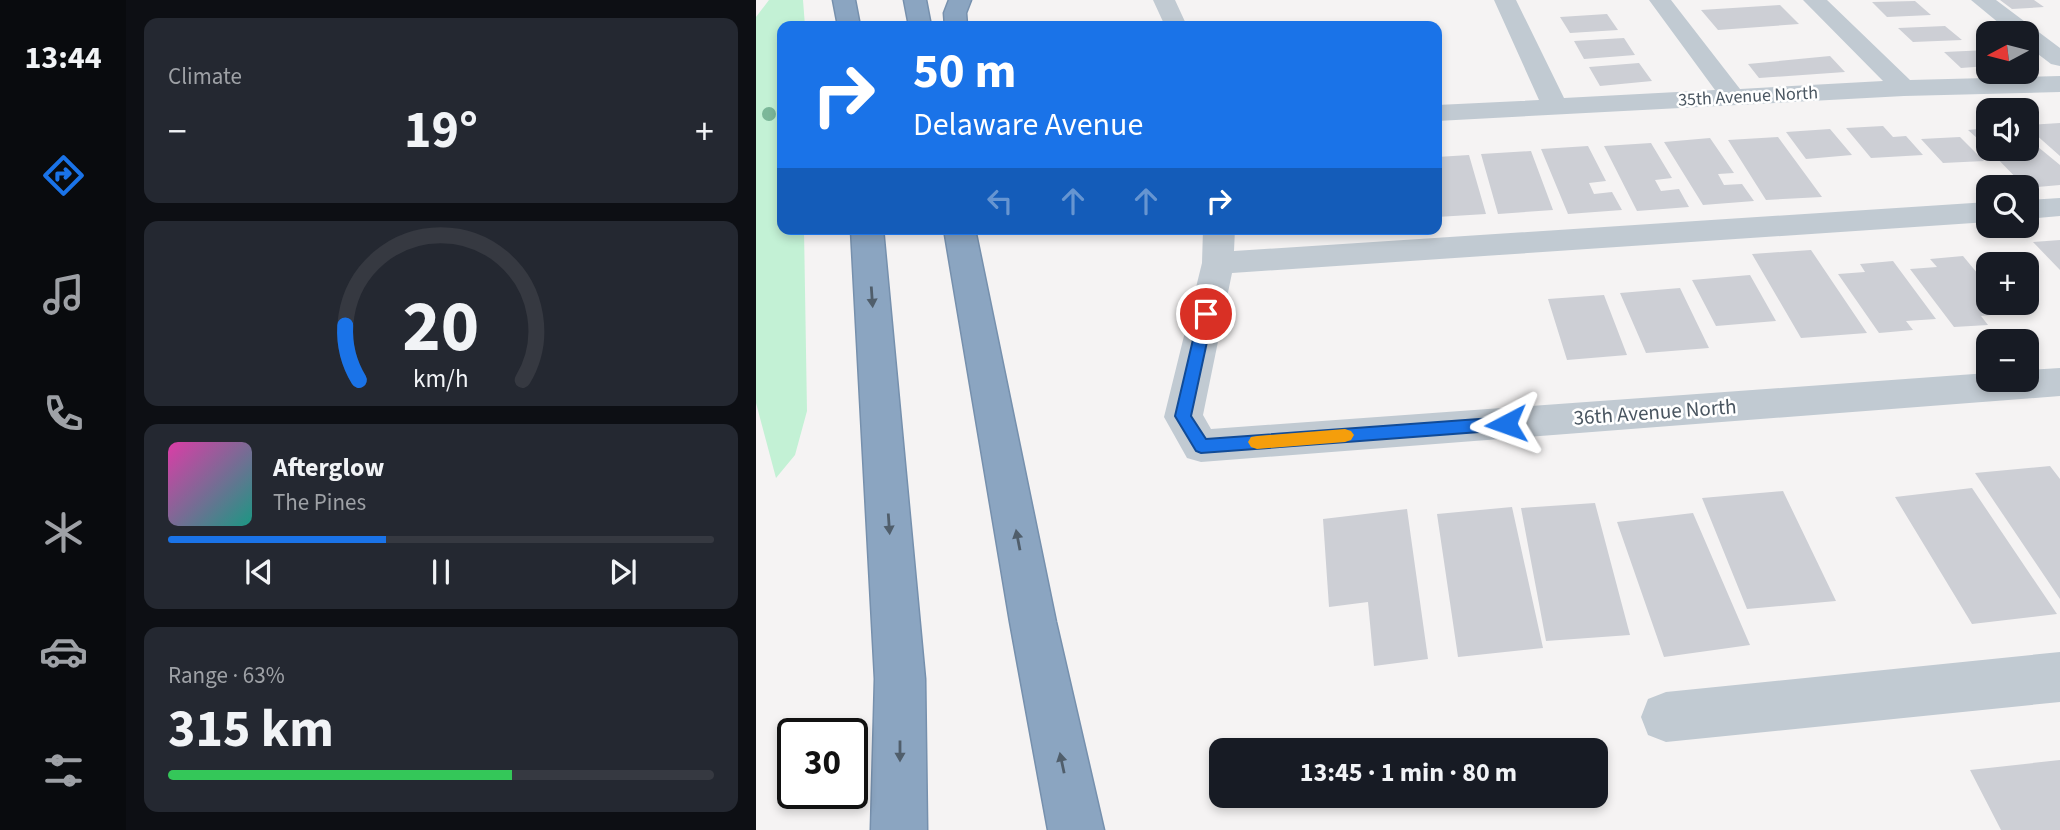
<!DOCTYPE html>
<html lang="en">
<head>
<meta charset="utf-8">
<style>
	:root { --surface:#171b24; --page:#242831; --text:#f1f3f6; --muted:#9ea1a6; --line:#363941; --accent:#1a73e8 }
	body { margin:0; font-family:"Source Sans 3",sans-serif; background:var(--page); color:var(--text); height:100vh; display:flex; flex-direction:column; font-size:26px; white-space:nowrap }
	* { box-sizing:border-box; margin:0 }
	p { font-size:23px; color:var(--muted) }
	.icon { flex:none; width:38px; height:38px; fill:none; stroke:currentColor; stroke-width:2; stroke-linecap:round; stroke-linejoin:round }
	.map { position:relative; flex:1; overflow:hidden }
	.drawer { display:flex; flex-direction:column; gap:18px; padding:18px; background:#0d0f14; width:630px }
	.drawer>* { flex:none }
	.hud { position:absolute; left:21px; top:21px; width:665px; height:214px; border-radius:14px; box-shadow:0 4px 10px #0003; background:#1a73e8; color:#fff; overflow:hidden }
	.needle { width:46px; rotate:263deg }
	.buttons { position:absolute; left:1220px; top:21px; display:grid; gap:14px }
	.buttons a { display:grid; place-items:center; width:63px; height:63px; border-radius:14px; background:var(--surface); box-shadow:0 4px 10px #0003; font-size:35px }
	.speed { position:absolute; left:21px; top:718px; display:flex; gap:14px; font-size:35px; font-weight:700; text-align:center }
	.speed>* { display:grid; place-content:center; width:91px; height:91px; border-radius:50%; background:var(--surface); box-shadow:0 4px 10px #0003; line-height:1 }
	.speed .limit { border:4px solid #111; border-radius:10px; background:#fff; color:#111 }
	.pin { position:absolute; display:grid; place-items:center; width:60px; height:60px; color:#fff; margin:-30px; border:4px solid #fff; border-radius:50%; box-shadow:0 2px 7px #0007 }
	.me { position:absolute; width:77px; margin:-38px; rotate:266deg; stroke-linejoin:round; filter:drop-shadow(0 0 5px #0008) }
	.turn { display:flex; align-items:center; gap:24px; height:147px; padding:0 21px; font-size:32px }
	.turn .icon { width:91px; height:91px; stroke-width:2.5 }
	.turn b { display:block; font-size:49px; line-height:60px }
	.lanes { display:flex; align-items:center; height:66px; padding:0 21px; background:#0003; justify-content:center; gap:35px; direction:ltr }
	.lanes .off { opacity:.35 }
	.big { font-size:52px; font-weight:700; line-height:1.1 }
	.drawer .card { flex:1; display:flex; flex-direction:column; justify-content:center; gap:10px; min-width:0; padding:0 24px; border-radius:14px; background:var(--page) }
	.drawer .dial { align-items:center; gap:0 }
	.dial svg { height:182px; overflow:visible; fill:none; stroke:var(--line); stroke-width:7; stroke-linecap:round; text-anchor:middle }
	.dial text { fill:var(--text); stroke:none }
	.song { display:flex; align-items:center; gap:21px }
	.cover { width:84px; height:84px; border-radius:10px; background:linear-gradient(135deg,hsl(320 70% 55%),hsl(170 70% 35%)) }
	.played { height:7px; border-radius:4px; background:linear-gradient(90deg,var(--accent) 40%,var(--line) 40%) }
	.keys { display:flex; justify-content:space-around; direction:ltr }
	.heat { display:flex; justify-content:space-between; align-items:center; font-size:38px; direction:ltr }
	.charge { height:10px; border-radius:5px; background:linear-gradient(90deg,#34c759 63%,var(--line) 0) }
	.trip { position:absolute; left:453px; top:738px; width:399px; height:70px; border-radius:14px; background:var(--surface); box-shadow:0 4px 10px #0003; font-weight:700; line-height:70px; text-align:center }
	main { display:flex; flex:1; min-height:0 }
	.dock { display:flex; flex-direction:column; width:126px; justify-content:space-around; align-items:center; background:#090b0e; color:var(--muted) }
	.dock .icon { width:49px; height:49px }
	.dock .current { color:var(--accent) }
	.dock b { font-size:32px; color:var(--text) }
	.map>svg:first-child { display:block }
	.green { fill:#c3f1d5 }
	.building { fill:#cdcfd5 }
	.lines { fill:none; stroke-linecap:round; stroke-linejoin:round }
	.highway-casing { stroke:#7690ad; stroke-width:3 }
	.minor { fill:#c1cad2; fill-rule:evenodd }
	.highway { fill:#8ba5c1; fill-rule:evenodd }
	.tree { fill:#7bb799 }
	.oneway { fill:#505e6b }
	.route { fill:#1a73e8; stroke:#114b97; stroke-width:2 }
	.slow { fill:#f59e0b }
	.labels { text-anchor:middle; stroke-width:5; stroke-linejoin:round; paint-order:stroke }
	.far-street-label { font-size:18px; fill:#4a5661; stroke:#fff }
	.street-label { font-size:21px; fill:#4a5661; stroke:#fff }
</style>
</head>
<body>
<main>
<nav class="dock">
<b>13:44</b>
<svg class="icon current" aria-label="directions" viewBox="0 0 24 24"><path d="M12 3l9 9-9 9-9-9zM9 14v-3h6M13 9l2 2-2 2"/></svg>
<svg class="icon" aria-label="music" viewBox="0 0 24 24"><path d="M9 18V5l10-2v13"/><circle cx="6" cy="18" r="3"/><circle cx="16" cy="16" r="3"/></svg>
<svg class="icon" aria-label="phone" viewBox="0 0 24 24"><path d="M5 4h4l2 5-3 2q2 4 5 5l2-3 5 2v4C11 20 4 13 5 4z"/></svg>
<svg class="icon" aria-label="climate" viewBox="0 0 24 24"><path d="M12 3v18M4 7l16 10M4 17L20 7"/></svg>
<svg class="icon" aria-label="car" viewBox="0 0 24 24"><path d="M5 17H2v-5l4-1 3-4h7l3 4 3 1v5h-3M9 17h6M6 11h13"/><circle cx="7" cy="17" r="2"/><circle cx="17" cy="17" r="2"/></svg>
<svg class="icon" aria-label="filters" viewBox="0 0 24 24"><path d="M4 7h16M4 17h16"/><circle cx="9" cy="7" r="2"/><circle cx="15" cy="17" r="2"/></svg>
</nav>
<section class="drawer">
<div class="card"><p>Climate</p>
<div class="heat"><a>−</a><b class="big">19°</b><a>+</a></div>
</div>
<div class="card dial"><svg viewBox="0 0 100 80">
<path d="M14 69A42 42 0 1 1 86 69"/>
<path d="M14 69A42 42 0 0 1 8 45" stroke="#1a73e8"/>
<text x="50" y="56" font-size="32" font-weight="700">20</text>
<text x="50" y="72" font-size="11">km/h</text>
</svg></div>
<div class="card">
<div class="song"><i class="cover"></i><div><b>Afterglow</b><p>The Pines</p></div></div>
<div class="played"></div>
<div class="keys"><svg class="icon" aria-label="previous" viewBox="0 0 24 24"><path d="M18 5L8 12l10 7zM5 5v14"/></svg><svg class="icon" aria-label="pause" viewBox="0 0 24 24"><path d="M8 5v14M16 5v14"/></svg><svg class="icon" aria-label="next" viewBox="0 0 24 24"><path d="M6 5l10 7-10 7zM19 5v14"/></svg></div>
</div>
<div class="card"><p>Range · 63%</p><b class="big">315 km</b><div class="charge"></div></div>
</section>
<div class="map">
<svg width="1304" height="830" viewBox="0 0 1304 830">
	<rect width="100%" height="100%" fill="#f5f3f3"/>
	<path class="green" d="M13,0h34l2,26h-23v203h22l3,182 -12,44 -19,23 -20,-75v-386z"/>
	<path class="building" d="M1244,0h34l10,7 -32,2z
		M1159,1l16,14 -44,2 -15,-15z
		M1024,5l19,19 -81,6 -17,-20z
		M851,14l11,16 -48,3 -10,-16z
		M1189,26l17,14 -49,2 -15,-14z
		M868,38l11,17 -51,4 -10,-18z
		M1232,50v16l-27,2 -17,-16z
		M1074,56l15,16 -86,6 -11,-14z
		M883,63l13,18 -52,5 -11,-19z
		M1304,123v33l-34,-30v-1z
		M1127,126l10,11 13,-1 17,19 -52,3 -25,-30z
		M1232,128v20l-20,-18z
		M1074,129l22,26 -46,4 -20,-27z
		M1022,137l44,60 -56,3 -38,-60z
		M1204,137l24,24 -41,2 -22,-24z
		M1270,137l34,28v20l-34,3 -38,-39h38z
		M954,138l24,35 -16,1 6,11 18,-1 12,17 -51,4 -39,-63z
		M895,143l21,35 -17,2 6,11 18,-2 10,18 -52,4 -33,-65z
		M832,146l18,35 -17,2 5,11 18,-2 10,18 -54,4 -27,-65z
		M775,151l22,59 -55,4 -17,-60z
		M713,155l17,59 -49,3v-60z
		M1304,240v30l-27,-28z
		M1055,250l56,83 -66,5 -49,-84z
		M1207,256l25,30v17h14l9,10 -30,3 7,9 -34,2 -44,-58 27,-2 -7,-8z
		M1137,261l43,58 -30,2 7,9 -34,3 -41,-59 27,-2 -5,-8z
		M994,275l26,46 -60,5 -24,-46z
		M924,288l29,60 -63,5 -26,-60z
		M848,295l23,60 -60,5 -19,-61z
		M1294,466l10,13v120l-85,-126z
		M1216,488l85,126 -85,10 -77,-127z
		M1027,491l53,110 -89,8 -45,-111z
		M839,503l35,132 -84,6 -25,-133z
		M756,507l31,141 -85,9 -21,-143z
		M651,509l21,150 -54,7 -6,-64 -39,5 -6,-88z
		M937,513l57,132 -86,12 -47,-135z
		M1304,760v70h-59l-31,-60z"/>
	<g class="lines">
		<defs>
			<path id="highway" d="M77,0h22l5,26h-22z
				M148,0h22l5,26h-22z
				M193,0h22l-5,13 1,13h-22l-1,-13z
				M95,229h32l42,450 2,151h-56l4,-151z
				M188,229h31l81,393 48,208h-56l-38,-208z"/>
		</defs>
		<use href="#highway" class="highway-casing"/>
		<path class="minor" d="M397,0h22l12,26h-22z
			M738,0h22l48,98 151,-8 -66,-90h22l69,89 143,-8 -80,-81h24l83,80 150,-4v16l-156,4 -467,25v-16l102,-5z
			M1215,0h25l64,48v18l-9,-2 -25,-19v-12h-15z
			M1304,198v18l-34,3v-19z
			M1232,202v20l-756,51 -29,142 8,14 777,-56v7h38v-10l34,-2v28l-859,66 -14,-4 -23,-41 38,-154 1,-34h32l-1,22z
			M1304,652v50l-394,40 -18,-7 -7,-18 7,-18 18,-7z"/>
		<use href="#highway" class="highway"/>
	</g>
	<circle class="tree" cx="13" cy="114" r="7"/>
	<defs><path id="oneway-solid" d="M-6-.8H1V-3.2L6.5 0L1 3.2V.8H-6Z" transform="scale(1.75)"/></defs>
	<g class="oneway">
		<use href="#oneway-solid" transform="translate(116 297) rotate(86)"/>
		<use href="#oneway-solid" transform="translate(133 524) rotate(86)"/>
		<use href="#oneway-solid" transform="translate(262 540) rotate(-101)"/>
		<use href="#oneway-solid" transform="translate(144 751) rotate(90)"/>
		<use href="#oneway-solid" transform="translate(306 763) rotate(-102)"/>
	</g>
	<path class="route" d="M450,309l7,5 -22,102 15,23 300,-22 8,7 -8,6 -305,23 -5,-2 -21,-35 24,-102z"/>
	<path class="slow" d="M589,429l6,2 3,4 -3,5 -6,2 -88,7 -6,-2 -3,-5 3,-5 6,-1z"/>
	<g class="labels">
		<g class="far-street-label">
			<text transform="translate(992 96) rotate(-3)" y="6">35th Avenue North</text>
		</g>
		<g class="street-label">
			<text transform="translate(899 412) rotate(-4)" y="7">36th Avenue North</text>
		</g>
	</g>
</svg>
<div class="buttons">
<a><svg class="needle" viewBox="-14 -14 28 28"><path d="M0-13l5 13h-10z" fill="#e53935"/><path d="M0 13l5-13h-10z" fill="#9ea1a6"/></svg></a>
<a><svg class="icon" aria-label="sound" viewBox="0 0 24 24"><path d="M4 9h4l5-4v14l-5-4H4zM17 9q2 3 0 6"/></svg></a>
<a><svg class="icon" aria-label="search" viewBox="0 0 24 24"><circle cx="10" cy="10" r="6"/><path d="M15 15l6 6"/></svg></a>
<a>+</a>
<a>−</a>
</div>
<div class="speed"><div class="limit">30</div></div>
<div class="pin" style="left:450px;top:314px;background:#d93025"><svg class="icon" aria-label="arrive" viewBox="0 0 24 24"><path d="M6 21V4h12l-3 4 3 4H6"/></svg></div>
<svg class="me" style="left:750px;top:424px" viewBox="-20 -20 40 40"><path d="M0-17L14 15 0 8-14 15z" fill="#1a73e8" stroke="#fff" stroke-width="4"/></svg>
<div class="trip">13:45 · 1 min · 80 m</div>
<div class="hud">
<div class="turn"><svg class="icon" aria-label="right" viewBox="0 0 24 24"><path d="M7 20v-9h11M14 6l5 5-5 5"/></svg><div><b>50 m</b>Delaware Avenue</div></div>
<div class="lanes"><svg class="icon off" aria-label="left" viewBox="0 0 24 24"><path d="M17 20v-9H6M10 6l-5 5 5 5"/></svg><svg class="icon off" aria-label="ahead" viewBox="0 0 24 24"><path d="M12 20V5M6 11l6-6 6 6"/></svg><svg class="icon off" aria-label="ahead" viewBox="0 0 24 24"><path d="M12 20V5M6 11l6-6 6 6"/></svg><svg class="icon" aria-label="right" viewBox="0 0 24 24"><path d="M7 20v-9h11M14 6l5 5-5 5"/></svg></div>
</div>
</div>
</main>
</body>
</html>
